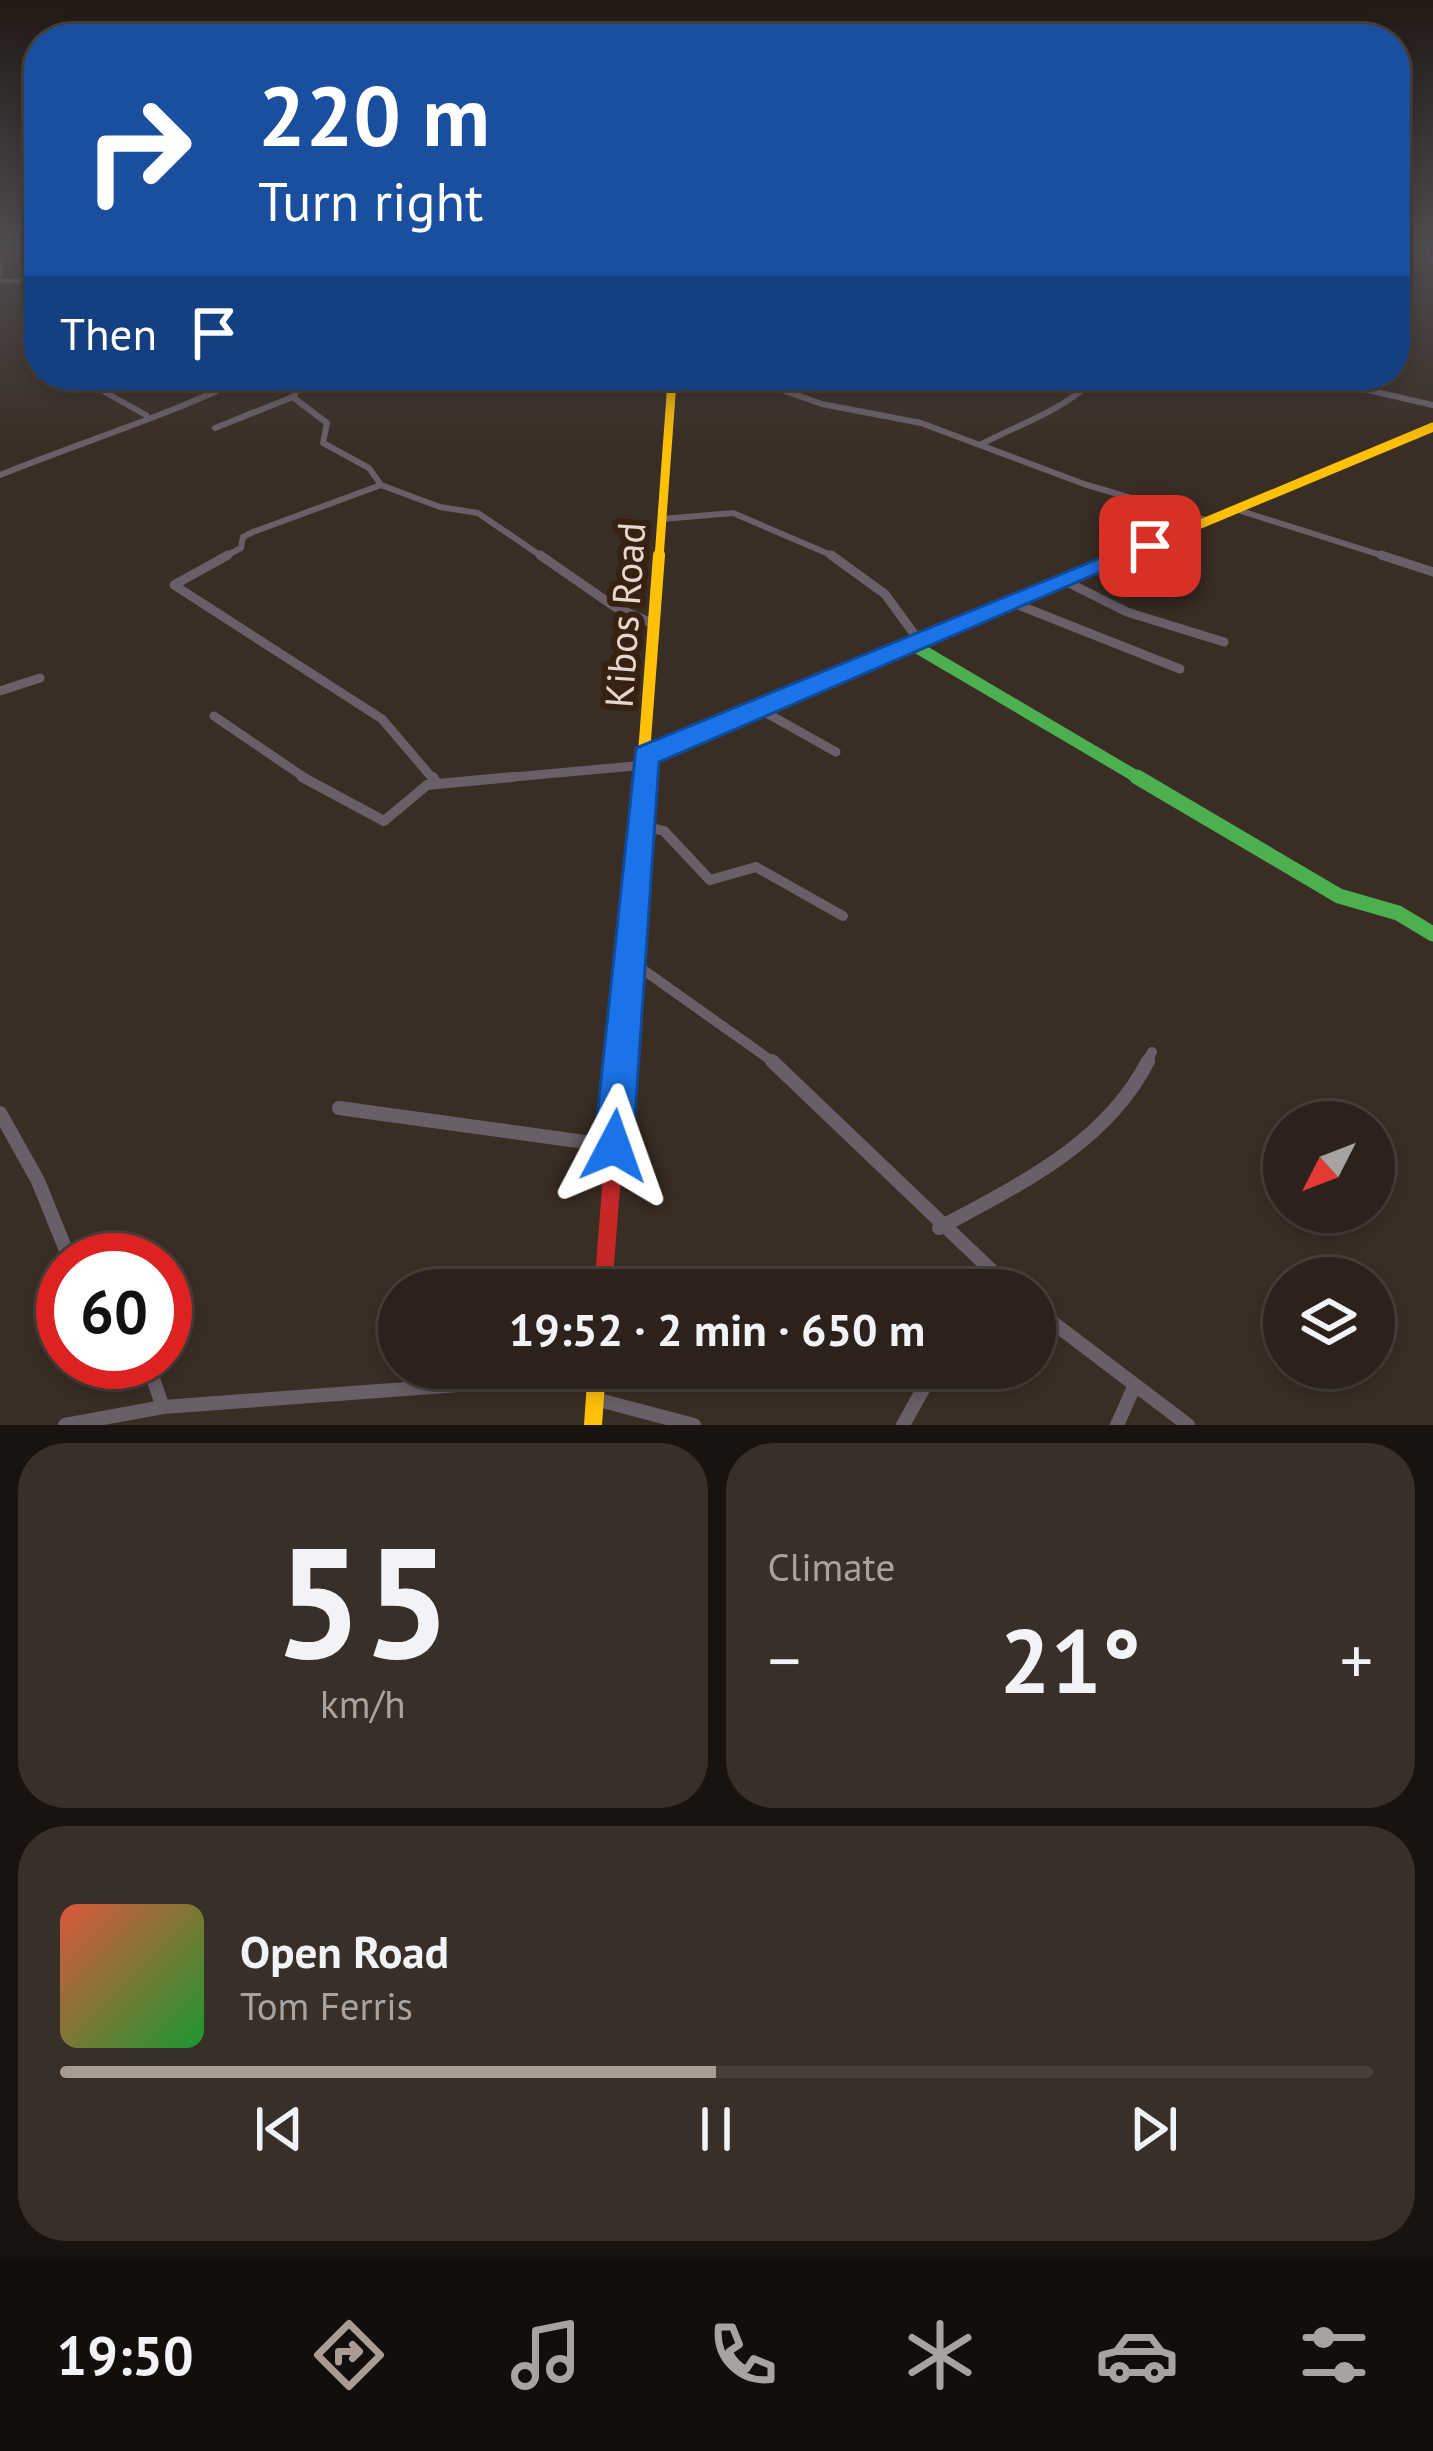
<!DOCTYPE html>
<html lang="en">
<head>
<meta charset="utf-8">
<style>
	:root { --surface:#2c221b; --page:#382f28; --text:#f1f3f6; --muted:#a6a4a3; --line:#483f3a; --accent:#aa9c92 }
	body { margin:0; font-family:"PT Sans",sans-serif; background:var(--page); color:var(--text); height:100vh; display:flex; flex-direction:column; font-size:45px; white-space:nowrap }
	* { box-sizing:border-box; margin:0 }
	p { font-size:39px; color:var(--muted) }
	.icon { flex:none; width:66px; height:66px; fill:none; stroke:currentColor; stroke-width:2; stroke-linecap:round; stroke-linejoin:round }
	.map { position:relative; height:1425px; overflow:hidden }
	.details { display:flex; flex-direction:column; gap:18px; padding:18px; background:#18130f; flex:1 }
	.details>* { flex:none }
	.top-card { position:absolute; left:24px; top:24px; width:1386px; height:366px; border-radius:48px; box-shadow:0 6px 18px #0003,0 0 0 3px var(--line); background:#1a4fa0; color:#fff; overflow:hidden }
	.needle { width:78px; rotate:228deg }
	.tools { position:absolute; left:1263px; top:1101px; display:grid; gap:24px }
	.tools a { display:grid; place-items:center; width:132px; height:132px; border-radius:50%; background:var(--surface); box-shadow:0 6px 18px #0003,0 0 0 3px var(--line); font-size:60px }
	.speed { position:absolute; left:36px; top:1233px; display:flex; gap:24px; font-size:60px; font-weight:700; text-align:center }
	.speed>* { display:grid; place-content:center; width:156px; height:156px; border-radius:50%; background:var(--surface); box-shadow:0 6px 18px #0003,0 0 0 3px var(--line); line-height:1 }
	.speed .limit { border:18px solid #d22; background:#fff; color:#111 }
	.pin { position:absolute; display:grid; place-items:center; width:102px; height:102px; color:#fff; margin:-51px; border-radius:24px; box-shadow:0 6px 18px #0006 }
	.me { position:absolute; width:132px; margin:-66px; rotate:4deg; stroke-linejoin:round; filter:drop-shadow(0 0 9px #0008) }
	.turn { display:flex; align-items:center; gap:42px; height:252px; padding:0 36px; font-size:54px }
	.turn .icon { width:156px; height:156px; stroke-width:2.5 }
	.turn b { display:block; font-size:84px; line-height:102px }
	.then { display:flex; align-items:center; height:114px; padding:0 36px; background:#0003; gap:24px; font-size:45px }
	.big { font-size:90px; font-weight:600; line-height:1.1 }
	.details .card { flex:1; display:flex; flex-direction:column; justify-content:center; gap:18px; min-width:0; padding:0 42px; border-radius:48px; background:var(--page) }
	.details .dial { align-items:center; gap:0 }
	.dial b { font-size:156px; line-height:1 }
	.song { display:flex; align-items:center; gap:36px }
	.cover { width:144px; height:144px; border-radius:18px; background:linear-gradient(135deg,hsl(10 70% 55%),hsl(130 70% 35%)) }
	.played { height:12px; border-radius:6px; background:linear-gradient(90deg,var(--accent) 50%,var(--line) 50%) }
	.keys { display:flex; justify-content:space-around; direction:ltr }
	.heat { display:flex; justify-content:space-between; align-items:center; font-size:66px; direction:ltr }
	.details .tiles { flex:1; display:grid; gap:18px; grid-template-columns:1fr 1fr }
	.card:last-child { grid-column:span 2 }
	.trip { position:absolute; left:378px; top:1269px; width:678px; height:120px; border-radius:60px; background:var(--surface); box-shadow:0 6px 18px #0003,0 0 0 3px var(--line); font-weight:600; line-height:120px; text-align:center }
	.tabs { display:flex; height:192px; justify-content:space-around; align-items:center; background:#120e0b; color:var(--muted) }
	.tabs .icon { width:84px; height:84px }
	.tabs .active { color:var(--accent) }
	.tabs b { font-size:54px; color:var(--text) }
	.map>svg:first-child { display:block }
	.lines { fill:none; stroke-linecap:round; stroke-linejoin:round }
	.street-far4 { stroke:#6a5f69; stroke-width:4.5 }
	.street-far3 { stroke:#6a5f69; stroke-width:6 }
	.street-far2 { stroke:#6a5f69; stroke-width:9 }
	.street-far1 { stroke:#6a5f69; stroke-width:10 }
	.street { stroke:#6a5f69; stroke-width:14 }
	.fast-far1 { stroke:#4caf50; stroke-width:12 }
	.fast { stroke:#4caf50; stroke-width:15 }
	.slow-far4 { stroke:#ffc107; stroke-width:8 }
	.slow-far3 { stroke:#ffc107; stroke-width:9 }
	.slow-far2 { stroke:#ffc107; stroke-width:12 }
	.slow-far1 { stroke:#ffc107; stroke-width:15 }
	.slow { stroke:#ffc107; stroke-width:18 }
	.jam-far1 { stroke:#c62828; stroke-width:15 }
	.jam { stroke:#c62828; stroke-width:18 }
	.route { fill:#1a73e8; stroke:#114b97; stroke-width:3 }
	.labels { text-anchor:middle; stroke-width:12; stroke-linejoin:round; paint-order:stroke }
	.street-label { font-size:39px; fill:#e6d7ce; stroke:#372112 }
</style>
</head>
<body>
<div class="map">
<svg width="1433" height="1425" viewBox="0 0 1433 1425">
	<rect width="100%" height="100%" fill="#3a2d24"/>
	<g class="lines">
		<path class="street-far4" d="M1426,248l7,14
			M0,260v16
			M0,281h39
			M74,375l18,10
			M740,375l28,10
			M1302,375l44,10
			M231,385l21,-10
			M297,385l3,-10
			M472,385l21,-10
			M1088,385l12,-10"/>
		<path class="street-far3" d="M87,382l59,33
			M298,382l-4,16 33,25 -4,20 46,25 12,17
			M760,382l62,22 99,19 163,61 125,37
			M1333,382l100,23
			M466,388l12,-6
			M215,428l80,-32
			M980,445c43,-23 74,-30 112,-63
			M0,475c79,-32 160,-57 237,-93
			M1241,511l149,47
			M662,519l71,-6 105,45
			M222,558l19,-10 2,-11 10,-5 128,-47 59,22 38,6 66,45"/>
		<path class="street-far2" d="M540,555l75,52 39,17
			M831,555l54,39 35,48
			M1381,555l52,17
			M1065,581l62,31 97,30
			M174,585l54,-30
			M174,585l208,134 52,61
			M1013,603l167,66
			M0,691l40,-13
			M761,710l75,42
			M214,716l94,64
			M480,780l165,-15"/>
		<path class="street-far1" d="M302,777l82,44 43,-36 86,-8
			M433,777l4,7
			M639,825l25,6 46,49 46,-13 87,49
			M628,959l148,105
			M1146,1064l6,-12"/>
		<path class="street" d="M772,1061l240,229
			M339,1108l275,38
			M0,1113l38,68 32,79
			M939,1228c79,-43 166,-83 209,-167
			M976,1290l10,-20
			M1035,1309l153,116
			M147,1362l16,45
			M595,1399l99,26
			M65,1425l98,-18 433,-32
			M903,1425l32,-57
			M1117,1425l18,-40"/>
		<path class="fast-far1" d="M913,645l229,135"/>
		<path class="fast" d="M1137,777l202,119 59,17 35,21"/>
		<path class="slow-far4" d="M672,385l1,-10"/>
		<path class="slow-far3" d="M659,558l13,-176
			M1119,558l314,-131"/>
		<path class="slow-far2" d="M646,756l480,-201
			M642,780l17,-225"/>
		<path class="slow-far1" d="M639,824l4,-47"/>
		<path class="slow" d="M593,1425l4,-57"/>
		<path class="jam-far1" d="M620,1064l19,-240"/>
		<path class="jam" d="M603,1290l18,-229"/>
	</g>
	<linearGradient id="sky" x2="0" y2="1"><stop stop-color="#201914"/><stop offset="0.55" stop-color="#4f4c50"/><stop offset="1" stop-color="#4f4c50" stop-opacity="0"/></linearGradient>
	<rect width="1433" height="447" fill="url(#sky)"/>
	<path class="route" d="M1142,541l19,5 -502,216 -26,384 -5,14 -14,6 -15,-6 -5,-14 42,-398z"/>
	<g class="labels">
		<g class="street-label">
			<text transform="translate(625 615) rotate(-86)" y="14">Kibos Road</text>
		</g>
	</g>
</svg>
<div class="tools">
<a><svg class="needle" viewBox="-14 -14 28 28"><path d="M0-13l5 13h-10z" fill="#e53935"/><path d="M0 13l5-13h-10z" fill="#a6a4a3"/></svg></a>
<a><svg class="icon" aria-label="layers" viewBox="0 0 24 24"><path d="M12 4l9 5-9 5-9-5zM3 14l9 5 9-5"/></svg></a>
</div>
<div class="speed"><div class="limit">60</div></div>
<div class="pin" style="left:1150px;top:546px;background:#d93025"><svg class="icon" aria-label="arrive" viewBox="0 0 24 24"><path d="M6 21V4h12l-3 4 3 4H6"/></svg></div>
<svg class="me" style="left:614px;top:1146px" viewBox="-20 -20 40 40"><path d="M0-17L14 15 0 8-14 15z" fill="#1a73e8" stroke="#fff" stroke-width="4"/></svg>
<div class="trip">19:52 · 2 min · 650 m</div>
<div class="top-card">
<div class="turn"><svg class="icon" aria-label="right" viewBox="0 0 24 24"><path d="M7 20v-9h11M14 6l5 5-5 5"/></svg><div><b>220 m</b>Turn right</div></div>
<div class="then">Then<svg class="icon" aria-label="arrive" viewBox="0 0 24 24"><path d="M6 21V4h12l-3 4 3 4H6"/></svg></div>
</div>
</div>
<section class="details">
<div class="tiles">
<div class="card dial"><b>55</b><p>km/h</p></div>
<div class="card"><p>Climate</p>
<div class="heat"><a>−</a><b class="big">21°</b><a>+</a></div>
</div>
<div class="card">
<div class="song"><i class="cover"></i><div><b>Open Road</b><p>Tom Ferris</p></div></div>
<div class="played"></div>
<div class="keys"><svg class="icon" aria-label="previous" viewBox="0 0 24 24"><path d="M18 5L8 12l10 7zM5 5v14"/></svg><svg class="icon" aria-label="pause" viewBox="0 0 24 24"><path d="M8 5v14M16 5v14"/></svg><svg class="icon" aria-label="next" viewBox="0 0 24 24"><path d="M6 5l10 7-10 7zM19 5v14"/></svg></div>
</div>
</div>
</section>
<nav class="tabs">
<b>19:50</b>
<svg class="icon active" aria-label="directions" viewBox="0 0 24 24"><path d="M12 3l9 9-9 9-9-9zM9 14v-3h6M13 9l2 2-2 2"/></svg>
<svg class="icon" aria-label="music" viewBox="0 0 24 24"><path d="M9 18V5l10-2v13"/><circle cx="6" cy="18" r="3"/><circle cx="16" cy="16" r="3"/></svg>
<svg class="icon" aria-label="phone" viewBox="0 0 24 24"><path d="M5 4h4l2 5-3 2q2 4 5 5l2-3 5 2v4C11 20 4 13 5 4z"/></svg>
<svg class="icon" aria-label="climate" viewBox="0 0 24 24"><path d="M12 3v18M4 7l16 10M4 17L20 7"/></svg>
<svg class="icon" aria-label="car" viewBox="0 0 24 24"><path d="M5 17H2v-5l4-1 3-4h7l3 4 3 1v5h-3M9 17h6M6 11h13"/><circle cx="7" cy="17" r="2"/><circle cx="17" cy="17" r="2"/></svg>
<svg class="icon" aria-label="filters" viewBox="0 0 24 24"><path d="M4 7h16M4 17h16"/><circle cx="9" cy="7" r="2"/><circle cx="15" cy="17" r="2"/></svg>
</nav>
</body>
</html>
